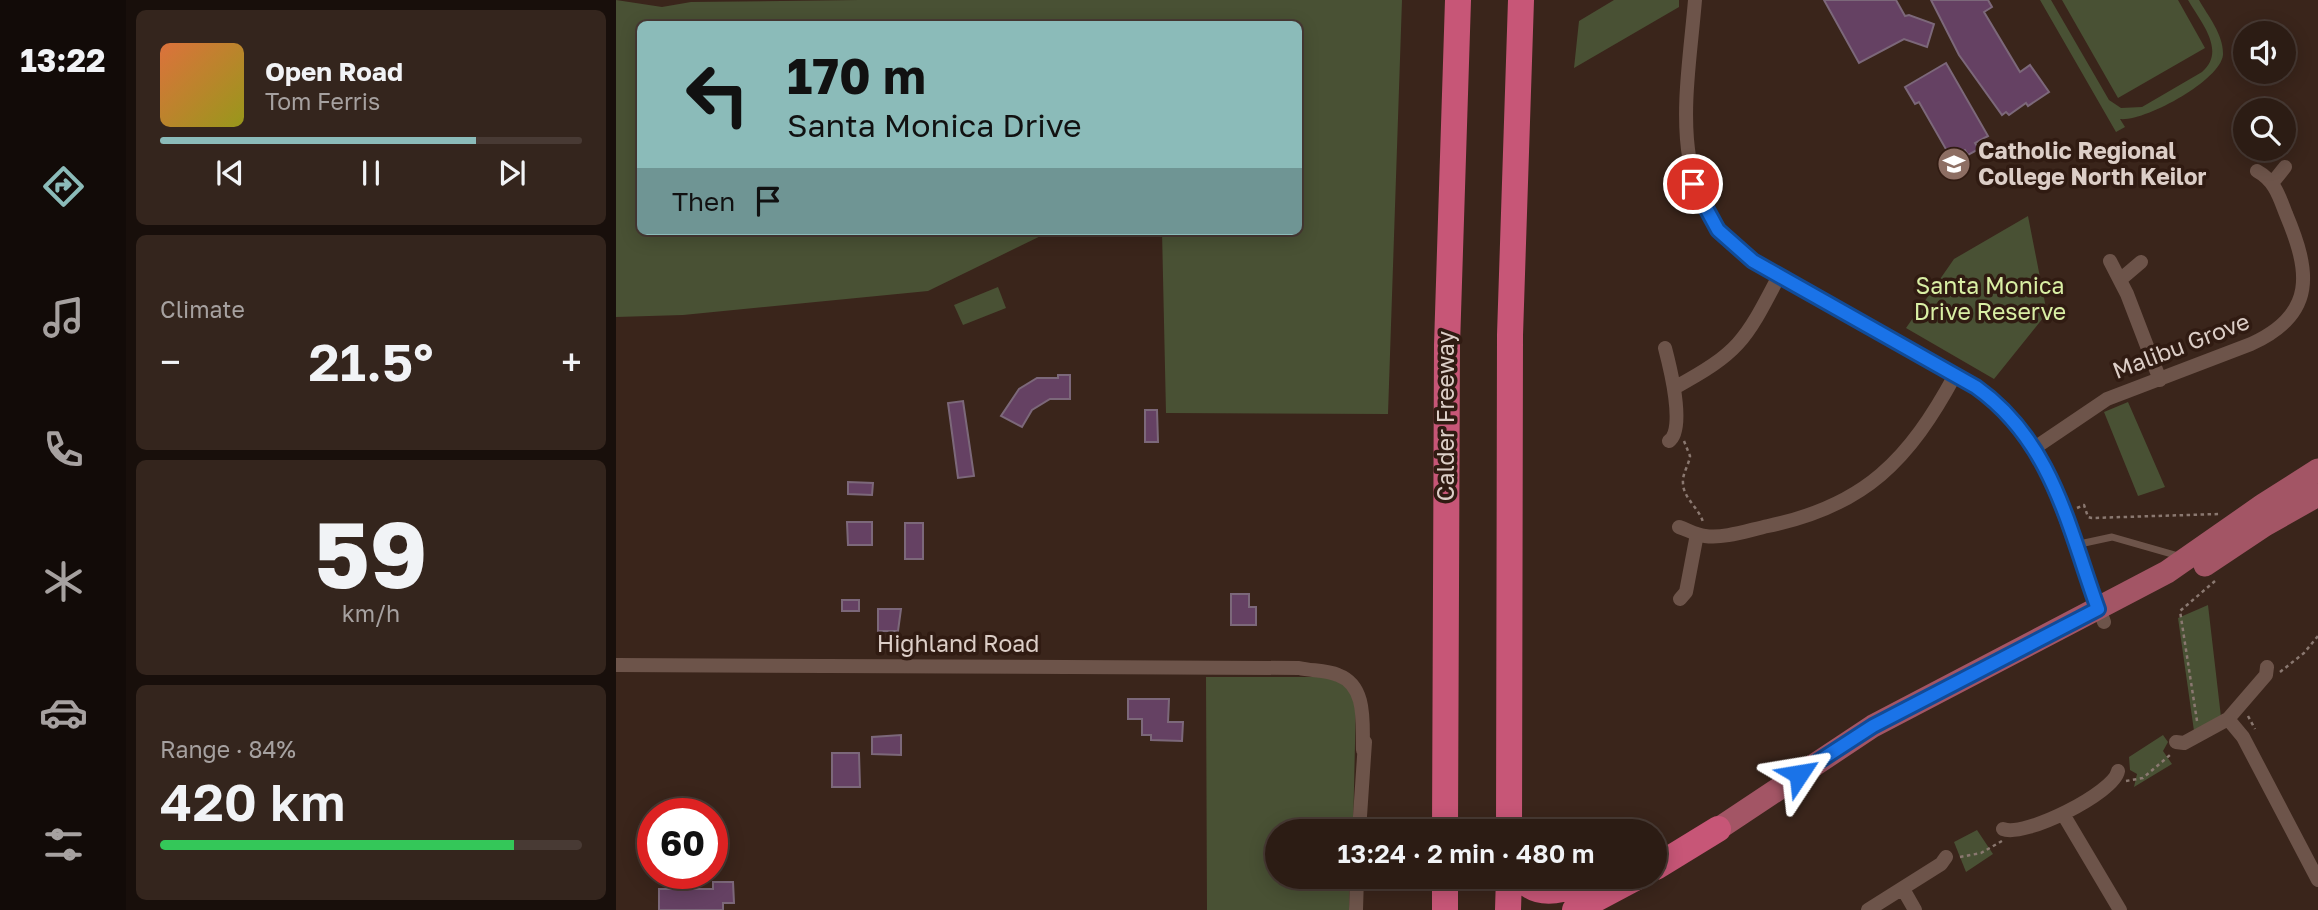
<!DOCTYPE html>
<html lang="en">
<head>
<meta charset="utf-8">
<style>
	:root { --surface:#2c1c14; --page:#34251d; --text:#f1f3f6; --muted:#a6a1a0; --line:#483a34; --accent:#8bbbb9 }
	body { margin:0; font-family:"Golos Text",sans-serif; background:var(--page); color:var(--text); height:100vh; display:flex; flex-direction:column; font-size:26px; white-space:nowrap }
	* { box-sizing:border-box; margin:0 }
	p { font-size:23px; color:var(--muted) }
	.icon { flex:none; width:38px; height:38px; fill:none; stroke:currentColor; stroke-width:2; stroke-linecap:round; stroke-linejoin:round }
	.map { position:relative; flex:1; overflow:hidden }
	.panel { display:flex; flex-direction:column; gap:10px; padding:10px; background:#180f0b; width:490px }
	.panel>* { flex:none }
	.banner { position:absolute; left:21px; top:21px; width:665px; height:214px; border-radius:10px; box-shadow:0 4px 18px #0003,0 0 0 2px var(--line); background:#8bbbb9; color:#111; overflow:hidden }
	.buttons { position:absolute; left:1617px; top:21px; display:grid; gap:14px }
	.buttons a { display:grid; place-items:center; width:63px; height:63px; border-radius:50%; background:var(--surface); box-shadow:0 4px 18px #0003,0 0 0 2px var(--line); font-size:35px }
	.speed { position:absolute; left:21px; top:798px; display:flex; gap:14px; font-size:35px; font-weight:700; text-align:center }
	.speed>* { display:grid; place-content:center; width:91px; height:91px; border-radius:50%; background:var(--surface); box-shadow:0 4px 18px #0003,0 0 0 2px var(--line); line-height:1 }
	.speed .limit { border:10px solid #d22; background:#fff; color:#111 }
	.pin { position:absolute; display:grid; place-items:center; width:60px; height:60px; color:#fff; margin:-30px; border:4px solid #fff; border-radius:50%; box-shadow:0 2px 7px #0007 }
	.me { position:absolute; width:77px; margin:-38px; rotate:57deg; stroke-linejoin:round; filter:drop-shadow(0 0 5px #0008) }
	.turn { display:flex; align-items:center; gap:24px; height:147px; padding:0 35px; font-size:32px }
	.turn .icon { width:91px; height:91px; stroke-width:2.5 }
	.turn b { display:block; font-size:49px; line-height:60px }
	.then { display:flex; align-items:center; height:66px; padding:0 35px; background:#0003; gap:14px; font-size:26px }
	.big { font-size:52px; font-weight:600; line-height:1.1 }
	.panel .widget { flex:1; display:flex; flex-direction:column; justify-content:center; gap:10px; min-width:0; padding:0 24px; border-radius:10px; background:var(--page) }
	.panel .dial { align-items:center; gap:0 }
	.dial b { font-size:91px; line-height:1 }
	.song { display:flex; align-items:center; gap:21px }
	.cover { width:84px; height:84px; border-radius:10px; background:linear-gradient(135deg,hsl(20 70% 55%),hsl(60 70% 35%)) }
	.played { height:7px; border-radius:4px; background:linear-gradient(90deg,var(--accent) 75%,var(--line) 75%) }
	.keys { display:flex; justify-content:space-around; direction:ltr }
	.heat { display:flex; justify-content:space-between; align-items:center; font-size:38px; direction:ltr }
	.charge { height:10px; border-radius:5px; background:linear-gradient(90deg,#34c759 84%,var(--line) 0) }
	.trip { position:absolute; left:649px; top:819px; width:402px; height:70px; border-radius:35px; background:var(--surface); box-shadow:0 4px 18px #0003,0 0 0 2px var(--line); font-weight:600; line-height:70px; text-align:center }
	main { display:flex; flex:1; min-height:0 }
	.tabs { display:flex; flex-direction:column; width:126px; justify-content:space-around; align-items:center; background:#120b08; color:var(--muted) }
	.tabs .icon { width:49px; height:49px }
	.tabs .active { color:var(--accent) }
	.tabs b { font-size:32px; color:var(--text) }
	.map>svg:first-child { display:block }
	.green { fill:#495134 }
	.building { fill:#654163; stroke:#7c687a; stroke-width:2 }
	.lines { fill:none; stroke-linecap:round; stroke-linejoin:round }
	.path { stroke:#8a7870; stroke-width:2.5; stroke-dasharray:3.5 3.5; stroke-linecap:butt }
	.lane { stroke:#6d544a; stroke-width:7 }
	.street { stroke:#6d544a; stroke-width:14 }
	.primary { stroke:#a35565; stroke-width:23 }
	.highway { stroke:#c75677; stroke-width:26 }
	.route-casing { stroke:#114b97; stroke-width:18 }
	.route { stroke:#1a73e8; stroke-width:12 }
	.labels { text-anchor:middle; stroke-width:7; stroke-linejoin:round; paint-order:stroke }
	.poi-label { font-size:23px; font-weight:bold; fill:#dccec7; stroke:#301b12; text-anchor:start }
	.park-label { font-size:23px; fill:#d9efa4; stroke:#301b12 }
	.street-label { font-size:23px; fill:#dccec7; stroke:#301b12 }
</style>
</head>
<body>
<main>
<nav class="tabs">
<b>13:22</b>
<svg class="icon active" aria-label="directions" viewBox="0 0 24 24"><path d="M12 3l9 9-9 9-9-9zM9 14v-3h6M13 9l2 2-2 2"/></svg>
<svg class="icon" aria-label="music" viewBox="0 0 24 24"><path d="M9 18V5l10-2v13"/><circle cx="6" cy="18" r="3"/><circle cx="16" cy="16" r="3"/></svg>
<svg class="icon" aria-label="phone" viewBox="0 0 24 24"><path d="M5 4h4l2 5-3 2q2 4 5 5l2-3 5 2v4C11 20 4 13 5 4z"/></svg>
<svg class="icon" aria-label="climate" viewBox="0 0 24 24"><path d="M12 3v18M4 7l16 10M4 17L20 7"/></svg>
<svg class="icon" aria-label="car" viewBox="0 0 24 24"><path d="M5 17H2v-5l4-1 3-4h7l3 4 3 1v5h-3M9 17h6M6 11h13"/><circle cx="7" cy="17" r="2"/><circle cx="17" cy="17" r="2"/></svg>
<svg class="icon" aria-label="filters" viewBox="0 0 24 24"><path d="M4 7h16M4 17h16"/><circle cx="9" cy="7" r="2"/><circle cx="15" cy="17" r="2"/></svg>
</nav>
<section class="panel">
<div class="widget">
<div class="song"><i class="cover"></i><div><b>Open Road</b><p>Tom Ferris</p></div></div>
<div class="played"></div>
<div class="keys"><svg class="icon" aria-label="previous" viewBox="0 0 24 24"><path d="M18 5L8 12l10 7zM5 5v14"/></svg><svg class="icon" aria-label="pause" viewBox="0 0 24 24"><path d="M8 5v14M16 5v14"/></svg><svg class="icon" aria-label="next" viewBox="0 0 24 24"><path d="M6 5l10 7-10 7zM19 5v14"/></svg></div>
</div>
<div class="widget"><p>Climate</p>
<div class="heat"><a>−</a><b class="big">21.5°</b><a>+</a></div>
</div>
<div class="widget dial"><b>59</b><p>km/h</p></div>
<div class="widget"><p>Range · 84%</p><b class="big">420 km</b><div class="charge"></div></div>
</section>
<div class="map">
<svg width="1702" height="910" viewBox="0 0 1702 910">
	<rect width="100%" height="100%" fill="#3a251b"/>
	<path class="green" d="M0,0l46,7 29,-5 168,-2h543l-14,414 -222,-1 -4,-182h136v-207h-658v207h411l-123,60 -245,24 -67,2z
		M998,0h65v7l-105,61 5,-47z
		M1424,0h11l58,100 12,8 21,-1 60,-35c25,-21 -2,-51 -14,-72h11c9,16 25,35 24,55 -3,26 -79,67 -103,64l5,8 -9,5z
		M1446,0h116l27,48 -87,50z
		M1412,216l19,97 -53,66 -88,-51 48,-69z
		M382,287l8,21 -43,17 -9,-20z
		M1512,402l37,85 -27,9 -34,-84z
		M1592,605l13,112 -27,14 -16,-113z
		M590,677h124l12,3 14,20 -3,131h-75v46h72l-1,33h-142z
		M1547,735l5,7 -5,9 9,13 -38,23 3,-13 -7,-4 -1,-13z
		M1361,830l16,24 -27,18 -12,-30z"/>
	<path class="building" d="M1208,0h72l9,16 4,-1 25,9 -7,23 -23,-8 -45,24z
		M1315,0h57l4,7 -8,5 36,60 10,-7 19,27 -21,14 -2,-3 -17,12 -3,-3 -4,3 -43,-60z
		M1330,63l42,73 -13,7 4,6 -11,6 -3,-5 -14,8 -32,-56 -4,2 -10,-17z
		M442,375h12v24h-20l-18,11 -10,17 -21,-11 18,-27 18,-11h21z
		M347,401l11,75 -16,2 -10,-75z
		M529,410h12l1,32h-13z
		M232,482l25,1 -1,12 -24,-1z
		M231,522h25v23h-24z
		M289,523h18v36h-18z
		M615,594h18v13h7v18h-25z
		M226,600h17v11h-17z
		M262,609h23l-3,22h-20z
		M512,699h41l-1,23h15l-1,19 -31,-1v-5h-9v-16h-14z
		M285,735v20l-29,-1v-17z
		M216,753h27l1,34h-28z
		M58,882h18v7h21v-7h20l1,21h-11v7h-64v-21h15z"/>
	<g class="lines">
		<path class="path" d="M1068,441l6,15c-1,9 -8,18 -7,27 0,15 16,25 20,39
			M1461,508l7,-3 4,12 4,1 127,-4
			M1664,672l24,-19 14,-17
			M1632,716l7,13
			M1581,721l-17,-110 35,-30
			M1510,781l17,-3 27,-23
			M1344,857l21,-4 21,-12"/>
		<path class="lane" d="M1459,545l37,-8 70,20"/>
		<path class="street" d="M1079,0c-8,97 -32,196 58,261l223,126c32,22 55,50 72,85l56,150
			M1657,182l12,-15
			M1494,261l17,33 33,86
			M1505,279l20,-17
			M1049,348c5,19 21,82 4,93
			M1058,388c66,-36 71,-47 105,-112
			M1420,447l71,-48 144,-55c66,-30 59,-73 35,-130 -7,-18 -11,-33 -29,-43
			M1063,527c9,3 17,8 26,9 19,3 44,-6 63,-10 97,-20 141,-66 187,-151
			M1064,599l6,-7 11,-58
			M0,665l683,3c13,3 27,2 39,7 30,11 24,50 25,75
			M1612,719l15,18 75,143
			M1560,742l8,1 44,-24 38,-44 1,-8
			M1447,814l57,96
			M1387,829c21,9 111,-36 115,-58
			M743,831l6,-89
			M1287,889l12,21
			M740,910l1,-33
			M1252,910l73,-46 5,-7"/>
		<path class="primary" d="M1589,565l60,-40 53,-30
			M1102,829l155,-103 294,-154 96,-67 55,-35"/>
		<path class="highway" d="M829,831l2,-486 11,-345
			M893,831l1,-496 11,-335
			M1040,867l62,-38
			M906,877c17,27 56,7 80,0
			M829,910v-33
			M892,910l1,-33
			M959,910l62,-33"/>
	</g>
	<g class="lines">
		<defs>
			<path id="route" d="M1077,184l25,46 35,31 223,126c76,54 92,139 122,222l-225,117 -74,48"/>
		</defs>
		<use href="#route" class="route-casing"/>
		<use href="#route" class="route"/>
	</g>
	<defs>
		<symbol id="school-disc" viewBox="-11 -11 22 22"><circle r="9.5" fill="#8d6e63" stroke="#301b12"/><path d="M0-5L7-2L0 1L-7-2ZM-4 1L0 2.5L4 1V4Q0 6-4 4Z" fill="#fff"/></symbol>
	</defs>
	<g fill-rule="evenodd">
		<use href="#school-disc" x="1319" y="145" width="38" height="38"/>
	</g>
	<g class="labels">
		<g class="poi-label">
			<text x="1362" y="159">Catholic Regional<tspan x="1362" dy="26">College North Keilor</tspan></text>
		</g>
		<g class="park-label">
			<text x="1374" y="294">Santa Monica<tspan x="1374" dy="26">Drive Reserve</tspan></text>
		</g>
		<g class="street-label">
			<text transform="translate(1565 346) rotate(-21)" y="8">Malibu Grove</text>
			<text transform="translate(830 416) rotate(-90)" y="8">Calder Freeway</text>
			<text x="342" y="652">Highland Road</text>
		</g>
	</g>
</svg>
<div class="buttons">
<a><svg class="icon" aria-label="sound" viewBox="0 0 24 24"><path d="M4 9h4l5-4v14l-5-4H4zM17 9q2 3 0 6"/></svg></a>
<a><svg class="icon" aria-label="search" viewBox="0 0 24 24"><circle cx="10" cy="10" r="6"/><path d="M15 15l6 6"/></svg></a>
</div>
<div class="speed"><div class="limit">60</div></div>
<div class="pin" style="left:1077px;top:184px;background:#d93025"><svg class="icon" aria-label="arrive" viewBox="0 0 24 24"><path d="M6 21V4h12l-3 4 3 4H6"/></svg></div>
<svg class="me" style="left:1183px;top:774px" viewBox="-20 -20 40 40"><path d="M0-17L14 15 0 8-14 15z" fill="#1a73e8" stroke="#fff" stroke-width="4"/></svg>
<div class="trip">13:24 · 2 min · 480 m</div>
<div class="banner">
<div class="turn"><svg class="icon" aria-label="left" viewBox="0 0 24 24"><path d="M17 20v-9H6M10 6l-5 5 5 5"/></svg><div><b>170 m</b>Santa Monica Drive</div></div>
<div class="then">Then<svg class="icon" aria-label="arrive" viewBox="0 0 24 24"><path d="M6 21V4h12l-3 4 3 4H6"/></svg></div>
</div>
</div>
</main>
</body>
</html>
